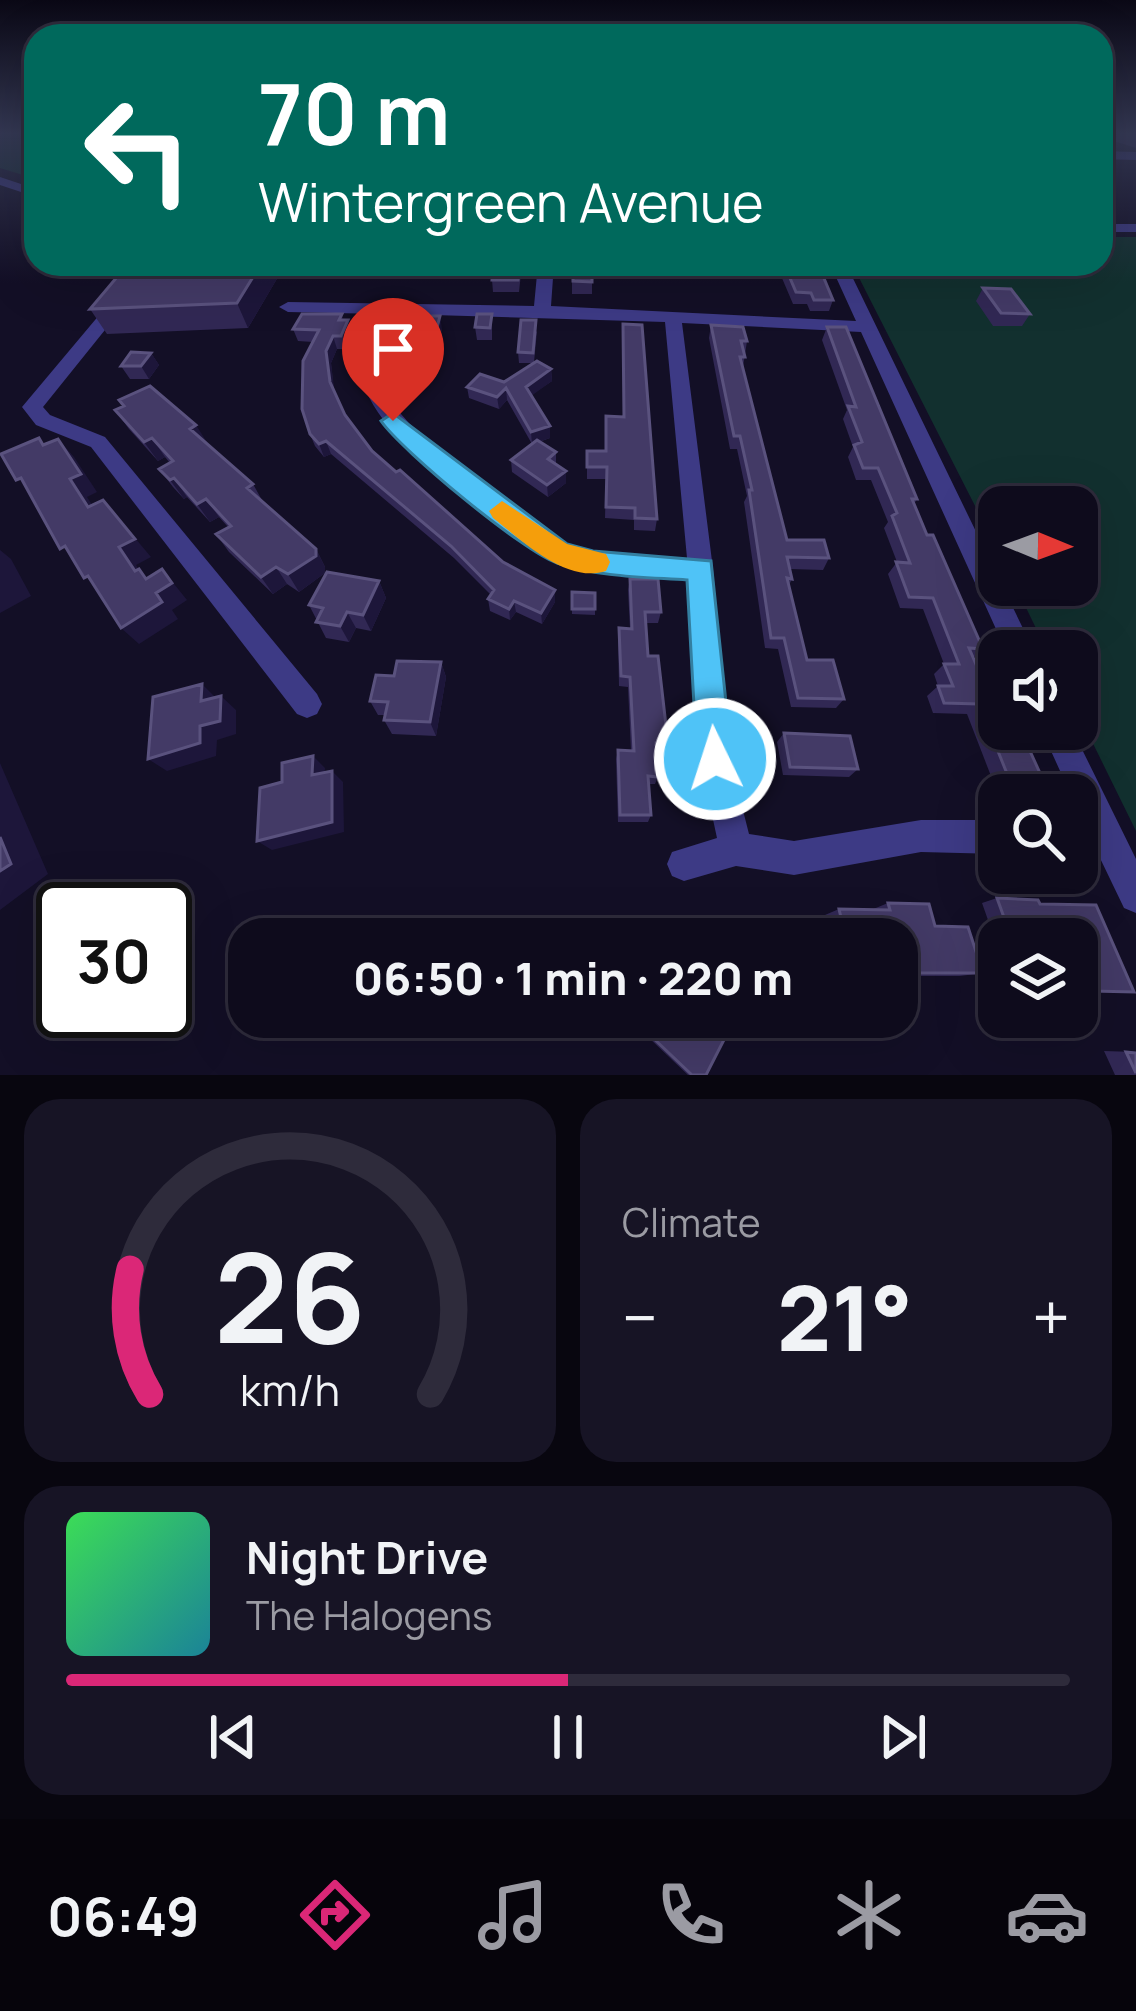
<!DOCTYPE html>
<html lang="en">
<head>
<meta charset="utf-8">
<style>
	:root { --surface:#0e0b1c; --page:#171425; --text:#f1f3f6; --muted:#9b9ba3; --line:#2e2b3b; --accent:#db2777 }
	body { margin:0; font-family:Manrope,sans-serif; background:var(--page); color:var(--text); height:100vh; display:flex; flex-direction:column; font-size:45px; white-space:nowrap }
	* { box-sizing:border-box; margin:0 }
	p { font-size:39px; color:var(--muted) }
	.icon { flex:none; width:66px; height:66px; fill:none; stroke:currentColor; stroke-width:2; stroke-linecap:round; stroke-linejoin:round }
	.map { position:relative; height:1075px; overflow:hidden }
	.sheet { display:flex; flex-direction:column; gap:24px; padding:24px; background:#08060f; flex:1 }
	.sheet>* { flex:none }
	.hud { position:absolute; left:24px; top:24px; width:1089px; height:252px; border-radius:36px; box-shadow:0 12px 48px #0002,0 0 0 3px var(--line); background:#00695c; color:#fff; overflow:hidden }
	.needle { width:78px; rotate:91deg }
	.fabs { position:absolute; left:978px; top:486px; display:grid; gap:24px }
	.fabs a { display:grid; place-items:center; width:120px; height:120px; border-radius:24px; background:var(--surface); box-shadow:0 12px 48px #0002,0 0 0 3px var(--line); font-size:60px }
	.speed { position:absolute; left:36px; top:882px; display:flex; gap:24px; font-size:60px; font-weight:700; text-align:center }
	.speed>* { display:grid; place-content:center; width:156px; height:156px; border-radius:50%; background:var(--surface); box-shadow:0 12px 48px #0002,0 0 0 3px var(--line); line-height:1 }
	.speed .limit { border:6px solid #111; border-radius:18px; background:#fff; color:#111 }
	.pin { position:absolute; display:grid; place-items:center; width:102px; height:102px; color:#fff; margin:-123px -51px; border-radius:50% 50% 50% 0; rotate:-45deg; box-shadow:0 0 12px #0007 }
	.pin .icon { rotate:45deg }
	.me { position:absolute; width:132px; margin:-66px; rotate:356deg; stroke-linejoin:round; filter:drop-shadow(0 0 9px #0008) }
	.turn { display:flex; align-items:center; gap:42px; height:252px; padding:0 36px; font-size:54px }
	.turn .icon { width:156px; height:156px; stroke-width:2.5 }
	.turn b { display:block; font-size:84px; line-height:102px }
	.big { font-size:90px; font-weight:800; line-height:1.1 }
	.sheet .widget { flex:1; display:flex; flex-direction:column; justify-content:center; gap:18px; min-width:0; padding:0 42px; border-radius:36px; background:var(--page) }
	.sheet .dial { align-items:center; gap:0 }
	.dial svg { height:312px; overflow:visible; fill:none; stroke:var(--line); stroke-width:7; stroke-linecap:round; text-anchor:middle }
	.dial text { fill:var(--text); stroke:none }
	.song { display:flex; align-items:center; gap:36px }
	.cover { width:144px; height:144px; border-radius:18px; background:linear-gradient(135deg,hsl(130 70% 55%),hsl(190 70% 35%)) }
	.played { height:12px; border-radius:6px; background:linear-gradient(90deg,var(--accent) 50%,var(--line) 50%) }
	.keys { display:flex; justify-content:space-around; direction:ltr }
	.heat { display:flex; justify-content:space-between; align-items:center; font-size:66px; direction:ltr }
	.sheet .tiles { flex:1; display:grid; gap:24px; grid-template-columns:1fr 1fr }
	.widget:last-child { grid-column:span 2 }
	.trip { position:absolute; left:228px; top:918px; width:690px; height:120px; border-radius:36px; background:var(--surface); box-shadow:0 12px 48px #0002,0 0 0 3px var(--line); font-weight:800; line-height:120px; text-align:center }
	.tab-bar { display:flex; height:192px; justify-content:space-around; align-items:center; background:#06040b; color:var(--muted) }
	.tab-bar .icon { width:84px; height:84px }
	.tab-bar .active { color:var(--accent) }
	.tab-bar b { font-size:54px; color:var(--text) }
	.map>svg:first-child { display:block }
	.green { fill:#12302f }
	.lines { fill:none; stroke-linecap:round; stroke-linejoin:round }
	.minor { fill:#3d3a85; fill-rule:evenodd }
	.wall { fill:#312854 }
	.shaded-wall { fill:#1d163a }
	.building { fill:#433a66; stroke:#5a527e; stroke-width:3 }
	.route { fill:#4fc3f7; stroke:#337fa1; stroke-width:3 }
	.slow { fill:#f59e0b }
</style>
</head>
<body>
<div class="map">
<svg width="1136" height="1075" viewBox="0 0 1136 1075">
	<rect width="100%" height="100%" fill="#130f26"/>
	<path class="green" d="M0,132h36v47l-36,-11z
		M1101,237h35v594l-59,-120v-60h-30l-32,-66h62v-78h-78v46l-147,-289h249z"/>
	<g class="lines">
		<path class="minor" d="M1101,151l35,1v8l-35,-1z
			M0,177l36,12v8l-36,-12z
			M1101,224h35v8h-35z
			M142,264h16l-115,143 7,8 55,22 212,257 5,10 -5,10 -10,4 -10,-4 -206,-267 -55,-22 -14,-18z
			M538,264h16l-3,42 305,15 -26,-57h16l188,387h-28l-145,-319 -179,-9 31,246 17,190 19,75 45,7 127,-21h78v34l-78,-2 -127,23 -58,-9 -52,15 -12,-5 -5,-12 5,-12 45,-14 -17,-79 -11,-180c-37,-2 -75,0 -111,-10 -56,-15 -199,-127 -214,-185 -6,-23 9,-50 18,-70l-94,-2 -9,-5 9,-5 246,4zM399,314l266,8 22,236c-36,-1 -74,1 -110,-9 -44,-13 -181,-121 -194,-164 -7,-23 8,-50 16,-71z
			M1041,729h31l64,130v54l-12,-5 -25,-52h-22v-34h7l-7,-15v-12h-6z"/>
	</g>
	<path class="wall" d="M1101,132h35v16l-22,-7 -13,6z
		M501,264h21l-3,28h-26l-1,-12z
		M572,264h20v30h-20z
		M776,264h42l15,36 -4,11h-19l-3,-7h-14z
		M278,277l-30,51 -141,6 -17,-25z
		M983,288l47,26 -8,12h-29l-17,-25z
		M492,314v26h-15l-2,-13z
		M344,320l8,13 -6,16h-9l-6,14 3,29 11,23 27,36 131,111 52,40 -13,22 -26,-12 -6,8 -20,-9 -2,-12 3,-4 -37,-37 -123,-104 -7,3 -9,-11 -5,-12 3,-92 -15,-1 -5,-12z
		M623,324l34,195 -2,12 -21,-1v-10l-29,-2 1,-39h-19v-28h18l18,-34z
		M711,325l36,16 -4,26 44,173 42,18 -6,12 -33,-1 2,10 -3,6 18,75 37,39 -8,9 -45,-1 -13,-58 -13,-1 -21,-146 3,-6 -10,-47h-7l-21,-111z
		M827,327l90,172 -3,5 13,31 56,114 -10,9 14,32 57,92 -16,8 -32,-1 -29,-75 -34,-1 -6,-17 11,-10 -4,-12 10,-10 -21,-55 -23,-1 -12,-34 9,-12 -13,-34 4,-6 -17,-42h-15l-8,-23 5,-10 -10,-28 4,-9 -25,-70z
		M442,329l-6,22h-23l-3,-13z
		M537,331l-3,31 17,7 1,12 -21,14 19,31v12l-11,4 17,10v13l10,18 -18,14 -36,-25 -1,-12 21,-16 -25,-44 -8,9 -30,-11 -2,-11 37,-5 29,-19h-14l-1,-11z
		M151,353l8,12 -10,14h-19l-9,-13z
		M119,400l89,45 45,39 10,18 53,47 9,18v6l-26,19 -12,-8 -14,10 -44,-42 -13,-18 12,-7 -9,-10 -9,5 -23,-25 -3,2 -11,-12 -14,-18 11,-6 -5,-6 -7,4 -29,-32 -14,-19 8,-3z
		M630,579l31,33 -3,11h-12l2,33 20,87 -3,9 -9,-1 2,26 -3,7h-6l2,31 -3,7h-30l-2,-63 2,-9 13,1 -3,-64 -9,-1 -1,-47 1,-11h11l-2,-38z
		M379,581l7,17 -15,33 -15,-3 -7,14 -23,-4 -17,-33z
		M572,592l23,1v22l-23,-1z
		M441,662l5,15 -10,59 -44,-2 -8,-14 1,-5h-7l-8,-14 24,-25z
		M784,733l74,36 -9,8 -66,-2 -6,-33z
		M997,898l43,6 94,88h-57v-53l-83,-2 -12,-34z
		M888,903l47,23 48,47 -23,3h-63v-37h-115l-1,-9 12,-5 34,1 -2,-11 14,-6 32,1z
		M627,1017h97l-18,58h-18z
		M1104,1051l32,1v23h-21z"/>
	<path class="shaded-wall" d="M1117,132h3l-6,9 -13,6 3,-10z
		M261,264h12l5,13 -30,51 -11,-25z
		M342,314l3,12 3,-6 4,13 -6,16 -7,-29z
		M440,316l2,13 -6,22 -2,-12z
		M333,336l4,13 -6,14 4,32 -5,-13 -4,-31z
		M151,353l8,12 -10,14 -8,-13z
		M551,369l1,12 -25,18 -1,-12z
		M506,388l1,12 -8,9 -2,-12z
		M196,425l12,19 -18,-15z
		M550,426v12l-18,6 -1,-12z
		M152,438l13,19 -7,4 -14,-19z
		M58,439l16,18 23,35 -10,5 18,28 -17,-18 -18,-28z
		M326,441l5,13 -7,3 -5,-13z
		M566,471v12l-18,14 -1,-12z
		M174,478l13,19 -3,2 -14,-19z
		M206,499l13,18 -9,5 -13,-18z
		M103,500l48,57 -15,8 15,24 -16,-18 -16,-24z
		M316,549l9,18v6l-26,19 -11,-18z
		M0,550l11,9 20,37 -31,17z
		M276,567l11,17 -14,10 -12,-17z
		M139,569l16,17 7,-17 25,31 -15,10 6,9 -39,25 -18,-16 25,-49z
		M379,581l7,17 -15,33 -8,-16z
		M555,590v12l-13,22 -1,-11z
		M514,601l2,11 -6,8 -1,-11z
		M347,612l9,16 -7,14 -9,-16z
		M441,662l5,15 -10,59 -6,-14z
		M202,684l15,15 -16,2z
		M221,696l15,14v24l-19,6 -1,16 -49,15 -19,-12z
		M313,756l12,12 -1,19 -12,-12z
		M0,763l48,111 -48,36z
		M332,771l11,11 1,50 -72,18 -15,-9z"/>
	<path class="building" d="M128,264h133l-24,39 -147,6z
		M501,264h19l-2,16h-26l1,-14h8z
		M573,264h19v18l-19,-1z
		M784,264h34l15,36h-19l-3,-7 -15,-1z
		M983,288l28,1 19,25 -29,-1z
		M302,314h40l-3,6h9l-7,16h-8l-7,15 4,31 15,33 27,36 24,21 4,-2 103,92 52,28 -14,23 -27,-12 -5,8 -21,-10 6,-9 -43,-44 -125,-105 -7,3 -9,-10 -8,-25 1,-48 16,-31 -26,-1z
		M477,314h15l-2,14 -15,-1z
		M417,316h23l-6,23 -24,-1z
		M521,320h15l-3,33 -15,-1z
		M623,324l19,1 15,194 -22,-1v-10l-29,-1 1,-40h-20v-16h19v-35l18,1z
		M711,325l32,2 4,14h-6l4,16h-5l47,183h37l5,18 -42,-1 5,22 -5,-1 20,82h26l11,39 -46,-1 -14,-60h-13l-22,-148h3l-12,-54h-6z
		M827,327h19l71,172h-5l15,36h6l50,114 -14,-1 18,42 12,1v38h21l24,53 -34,-1 -31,-77 -35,-1 -6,-17h15l-9,-22h15l-26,-66 -24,-1 -13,-35 14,1 -18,-47 5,-3 -19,-45h-15l-9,-23 8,-3 -14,-36 8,1z
		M131,352l20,1 -10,13h-20z
		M537,361l14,8 -25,18 24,39 -19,6 -25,-44 -9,9 -30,-10 13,-13 24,8z
		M150,386l46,39 -6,4 63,55 -6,4 69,61v7l-28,18 -12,-7 -15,10 -45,-43 15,-8 -25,-27 -9,5 -23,-26 -4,2 -11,-11 14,-8 -21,-23 -8,4 -29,-32 9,-4 -5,-6z
		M39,438l4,7 15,-6 23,35 -11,5 18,28 15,-7 32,39 -16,8 16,24 4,-2 7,10 16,-10 10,14 -16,10 6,9 -41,26 -33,-52 -4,2 -19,-32 -5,3 -39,-71 -5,2 -15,-26z
		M537,440l19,12 -8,7 18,12 -19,14 -36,-25z
		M327,572l52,9 -16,34 -16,-3 -7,14 -24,-4 7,-14 -14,-3z
		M630,579h28l3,33h-16l3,44h10l10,87h-12l2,34 -10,-1 3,39h-31l-2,-65 16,1 -4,-74 -9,-1 -2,-48 13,1z
		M572,592l23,1v16h-23z
		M397,661l44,1 -11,60 -46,-2 4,-18 -18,-1 6,-26 18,1z
		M202,684l-1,17 20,-5 -1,25 -20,5v17l-52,16 5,-62z
		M784,733l66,3 8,33 -68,-2z
		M313,756l-1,19 20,-4v51l-75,19 3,-53 22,-6v-19z
		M0,837l11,27 -11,7z
		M997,898l41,2 2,4 56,1 38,87 -42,-1 -15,-36v-16h-6l-1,-2 -60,-3z
		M888,903l41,1 6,22 33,1 15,46h-86v-34h-102l-2,-14 50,1 -4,-17 51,1z
		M631,1017h93l8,7 -26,51h-14z
		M1126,1052l10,1v20z"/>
	<linearGradient id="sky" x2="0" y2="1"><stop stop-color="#0a0815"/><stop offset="0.47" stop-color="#333752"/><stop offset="1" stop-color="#333752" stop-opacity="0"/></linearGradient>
	<rect width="1136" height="283" fill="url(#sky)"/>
	<path class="route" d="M393,413l174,131 26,7 118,10 21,198 -5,13 -12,5 -12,-5 -6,-13 -10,-179c-44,-3 -88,-3 -130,-17 -33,-11 -155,-112 -176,-142z"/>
	<path class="slow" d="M502,501l65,43 39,10 4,8 -4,9c-40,13 -84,-31 -113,-53l-4,-7z"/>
</svg>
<div class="fabs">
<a><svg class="needle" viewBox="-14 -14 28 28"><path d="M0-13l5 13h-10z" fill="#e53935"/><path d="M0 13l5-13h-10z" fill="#9b9ba3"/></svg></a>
<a><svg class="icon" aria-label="sound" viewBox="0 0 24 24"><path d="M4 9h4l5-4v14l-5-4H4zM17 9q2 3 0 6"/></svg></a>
<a><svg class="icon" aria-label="search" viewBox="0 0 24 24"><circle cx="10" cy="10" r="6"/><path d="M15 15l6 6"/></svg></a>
<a><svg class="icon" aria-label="layers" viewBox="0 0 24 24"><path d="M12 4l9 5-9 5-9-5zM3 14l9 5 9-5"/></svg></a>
</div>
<div class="speed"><div class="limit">30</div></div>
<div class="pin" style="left:393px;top:421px;background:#d93025"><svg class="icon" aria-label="arrive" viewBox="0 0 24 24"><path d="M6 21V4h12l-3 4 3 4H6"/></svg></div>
<svg class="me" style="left:715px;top:759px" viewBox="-20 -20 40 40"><circle r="17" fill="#4fc3f7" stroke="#fff" stroke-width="3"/><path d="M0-11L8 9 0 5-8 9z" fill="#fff"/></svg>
<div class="trip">06:50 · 1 min · 220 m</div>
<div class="hud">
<div class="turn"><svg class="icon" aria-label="left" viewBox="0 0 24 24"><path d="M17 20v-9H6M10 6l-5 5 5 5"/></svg><div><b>70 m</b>Wintergreen Avenue</div></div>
</div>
</div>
<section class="sheet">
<div class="tiles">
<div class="widget dial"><svg viewBox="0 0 100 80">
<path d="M14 69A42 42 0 1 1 86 69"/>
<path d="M14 69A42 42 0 0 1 9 37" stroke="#db2777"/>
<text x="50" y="56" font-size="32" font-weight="700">26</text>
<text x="50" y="72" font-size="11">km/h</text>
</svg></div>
<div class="widget"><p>Climate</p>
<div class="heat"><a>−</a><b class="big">21°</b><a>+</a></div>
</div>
<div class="widget">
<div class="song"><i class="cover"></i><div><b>Night Drive</b><p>The Halogens</p></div></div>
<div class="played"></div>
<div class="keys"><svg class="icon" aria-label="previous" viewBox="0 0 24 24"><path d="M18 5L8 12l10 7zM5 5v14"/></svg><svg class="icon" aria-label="pause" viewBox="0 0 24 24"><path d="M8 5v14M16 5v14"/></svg><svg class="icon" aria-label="next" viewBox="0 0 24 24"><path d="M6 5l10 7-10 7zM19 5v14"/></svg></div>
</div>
</div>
</section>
<nav class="tab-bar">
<b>06:49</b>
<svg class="icon active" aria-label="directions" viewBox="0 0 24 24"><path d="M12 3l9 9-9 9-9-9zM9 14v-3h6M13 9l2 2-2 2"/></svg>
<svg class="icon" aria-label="music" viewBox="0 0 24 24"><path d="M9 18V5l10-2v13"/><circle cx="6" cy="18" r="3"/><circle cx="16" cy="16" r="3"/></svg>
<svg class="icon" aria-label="phone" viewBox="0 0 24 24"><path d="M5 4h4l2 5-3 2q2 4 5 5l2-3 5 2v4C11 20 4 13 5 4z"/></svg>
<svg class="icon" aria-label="climate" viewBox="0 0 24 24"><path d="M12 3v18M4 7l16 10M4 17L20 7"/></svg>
<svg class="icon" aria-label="car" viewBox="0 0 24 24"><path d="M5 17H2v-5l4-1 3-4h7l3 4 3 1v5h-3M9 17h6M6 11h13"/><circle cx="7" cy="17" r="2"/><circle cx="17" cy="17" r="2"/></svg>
</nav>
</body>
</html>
